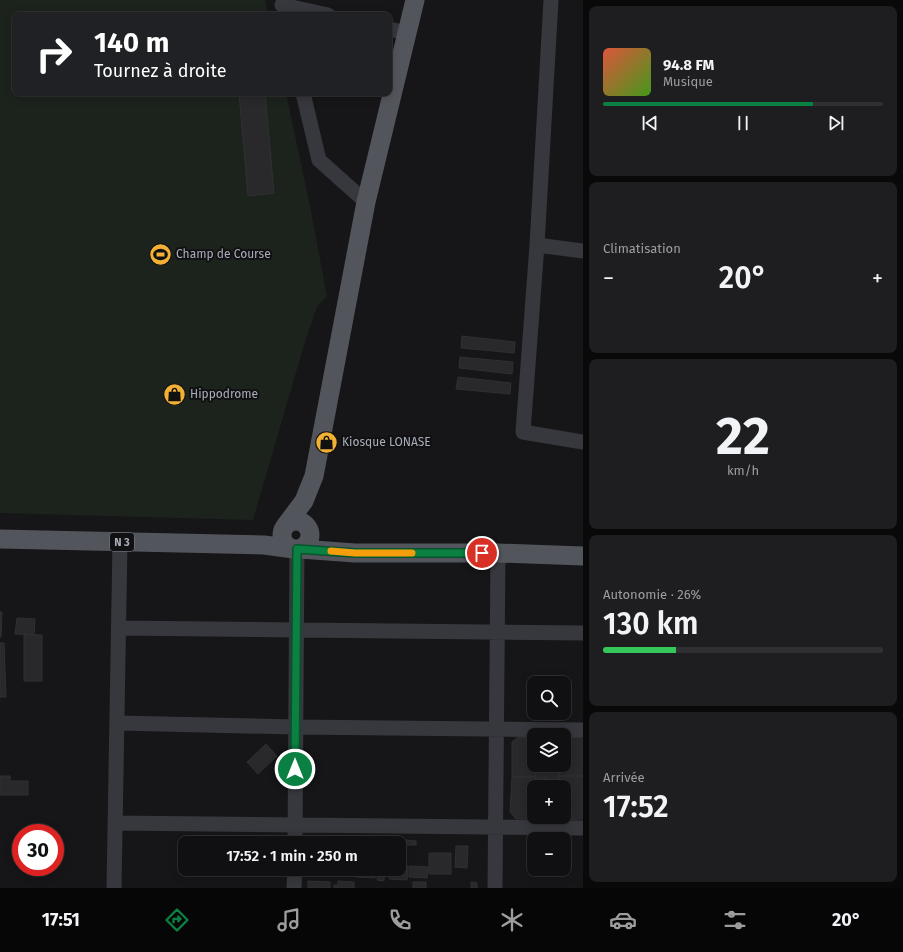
<!DOCTYPE html>
<html lang="fr">
<head>
<meta charset="utf-8">
<style>
	:root { --surface:#101012; --page:#1e1e20; --text:#f1f3f6; --muted:#9c9d9f; --line:#303032; --accent:#0b8043 }
	body { margin:0; font-family:"Fira Sans",sans-serif; background:var(--page); color:var(--text); height:100vh; display:flex; flex-direction:column; font-size:15px; white-space:nowrap }
	* { box-sizing:border-box; margin:0 }
	p { font-size:13px; color:var(--muted) }
	.icon { flex:none; width:22px; height:22px; fill:none; stroke:currentColor; stroke-width:2; stroke-linecap:round; stroke-linejoin:round }
	.map { position:relative; flex:1; overflow:hidden }
	.sheet { display:flex; flex-direction:column; gap:6px; padding:6px; background:#09090a; width:320px }
	.sheet>* { flex:none }
	.top-card { position:absolute; left:12px; top:12px; width:380px; height:84px; border-radius:8px; box-shadow:0 2px 10px #0003,0 0 0 1px var(--line); background:#202124; color:#fff; overflow:hidden }
	.tools { position:absolute; left:527px; top:676px; display:grid; gap:8px }
	.tools a { display:grid; place-items:center; width:44px; height:44px; border-radius:8px; background:var(--surface); box-shadow:0 2px 10px #0003,0 0 0 1px var(--line); font-size:20px }
	.speed { position:absolute; left:12px; top:824px; display:flex; gap:8px; font-size:20px; font-weight:700; text-align:center }
	.speed>* { display:grid; place-content:center; width:52px; height:52px; border-radius:50%; background:var(--surface); box-shadow:0 2px 10px #0003,0 0 0 1px var(--line); line-height:1 }
	.speed .limit { border:6px solid #d22; background:#fff; color:#111 }
	.pin { position:absolute; display:grid; place-items:center; width:34px; height:34px; color:#fff; margin:-17px; border:2px solid #fff; border-radius:50%; box-shadow:0 1px 4px #0007 }
	.me { position:absolute; width:44px; margin:-22px; rotate:0deg; stroke-linejoin:round; filter:drop-shadow(0 0 3px #0008) }
	.turn { display:flex; align-items:center; gap:14px; height:84px; padding:0 16px; font-size:18px }
	.turn .icon { width:52px; height:52px; stroke-width:2.5 }
	.turn b { display:block; font-size:28px; line-height:34px }
	.big { font-size:30px; font-weight:600; line-height:1.1 }
	.sheet .widget { flex:1; display:flex; flex-direction:column; justify-content:center; gap:6px; min-width:0; padding:0 14px; border-radius:8px; background:var(--page) }
	.sheet .dial { align-items:center; gap:0 }
	.dial b { font-size:52px; line-height:1 }
	.song { display:flex; align-items:center; gap:12px }
	.cover { width:48px; height:48px; border-radius:6px; background:linear-gradient(135deg,hsl(10 70% 55%),hsl(100 70% 35%)) }
	.played { height:4px; border-radius:2px; background:linear-gradient(90deg,var(--accent) 75%,var(--line) 75%) }
	.keys { display:flex; justify-content:space-around; direction:ltr }
	.heat { display:flex; justify-content:space-between; align-items:center; font-size:22px; direction:ltr }
	.charge { height:6px; border-radius:3px; background:linear-gradient(90deg,#34c759 26%,var(--line) 0) }
	.trip { position:absolute; left:178px; top:836px; width:228px; height:40px; border-radius:8px; background:var(--surface); box-shadow:0 2px 10px #0003,0 0 0 1px var(--line); font-weight:600; line-height:40px; text-align:center }
	.tabs { display:flex; height:64px; justify-content:space-around; align-items:center; background:#060607; color:var(--muted) }
	.tabs .icon { width:28px; height:28px }
	.tabs .active { color:var(--accent) }
	.tabs b { font-size:18px; color:var(--text) }
	main { display:flex; flex:1; min-height:0 }
	.map>svg:first-child { display:block }
	.green { fill:#1c231d }
	.building { fill:#29292c; stroke:#303034 }
	.lines { fill:none; stroke-linecap:round; stroke-linejoin:round }
	.minor { stroke:#37383d; stroke-width:15 }
	.major { stroke:#53555c; stroke-width:19 }
	.route-casing { stroke:#07532c; stroke-width:10 }
	.route { stroke:#0b8043; stroke-width:7 }
	.slow { stroke:#f59e0b; stroke-width:7 }
	.labels { text-anchor:middle; stroke-width:4; stroke-linejoin:round; paint-order:stroke }
	.shield { fill:#111113; stroke:#7b7e86; stroke-width:1 }
	.shield-label { font-size:11px; font-weight:bold; fill:#a8adb8 }
	.poi-label { font-size:12px; fill:#a8adb8; stroke:#111113; text-anchor:start }
</style>
</head>
<body>
<main>
<div class="map">
<svg width="583" height="888" viewBox="0 0 583 888">
	<rect width="100%" height="100%" fill="#161618"/>
	<path class="green" d="M0,0h265l3,15h-253v78h271l25,118 16,86 -10,9 -13,39 -51,175 -253,-7z"/>
	<path class="building" d="M239,93h26l9,100 -26,3z
		M462,336l53,6 -1,11 -53,-5z
		M460,357l53,5 -1,12 -53,-6z
		M458,377l53,6 -1,11 -54,-5z
		M0,612h2l-1,25h-1z
		M17,618l18,1 -1,16 -19,-1z
		M24,634l18,1v46h-18z
		M0,643h4l2,54h-6z
		M518,737l16,1 1,39h-23v-35z
		M564,737h19v39h-24v-11h5z
		M266,744l11,12 -19,18 -11,-12z
		M535,765h24v14l-11,1 -2,-2 -11,-1z
		M0,776h10v5h18v14h-28z
		M559,776h24v43l-24,1v-3h5v-30h-5z
		M512,777h23l-1,42h-18l-6,-7z
		M535,777l11,1 2,2 11,-1v8h-24z
		M534,811v6h25v3l-25,-1z
		M406,840l10,1v4h-11z
		M456,846h12l-1,22 -12,-1z
		M429,853h22v21h-22z
		M399,865l9,1 -1,14 -18,-1 1,-10h9z
		M409,866l19,1 -1,11 -18,-1z
		M356,869h20l-1,9 -19,-1z
		M378,869h7l-1,12 -7,-1z
		M308,881l22,1v6h-22z
		M338,881l16,1v6h-20v-3h4z
		M413,882h13v6h-13z
		M471,882l6,1v5h-6z"/>
	<g class="lines">
		<path class="minor" d="M551,0l-14,245 -14,187 60,10
			M282,5l46,10
			M389,29l18,4
			M303,93l16,67 47,42
			M537,245l46,6
			M119,628l464,5
			M117,723l178,4 288,3
			M115,823l468,5
			M295,843l2,-294
			M114,888l6,-346
			M294,888l1,-19
			M495,888l3,-335"/>
		<path class="major" d="M282 535a14 14 0 1 1 28 0a14 14 0 1 1-28 0Z
			M286,525l18,-24 10,-25 52,-274 49,-202
			M0,539l264,6 30,4
			M300,549l55,4h143l85,3"/>
	</g>
	<g class="lines">
		<defs>
			<path id="route" d="M295,769l2,-220 58,4h127"/>
		</defs>
		<use href="#route" class="route-casing"/>
		<use href="#route" class="route"/>
		<path class="slow" d="M331,551l24,2h57"/>
	</g>
	<defs>
		<symbol id="stadium-disc" viewBox="-11 -11 22 22"><circle r="9.5" fill="#f2b134" stroke="#111113"/><path d="M0-5a6.5 5 0 1 0 0 10a6.5 5 0 1 0 0-10ZM-3.5-1.8h7v3.6h-7Z" fill="#111"/></symbol>
		<symbol id="shop-disc" viewBox="-11 -11 22 22"><circle r="9.5" fill="#f2b134" stroke="#111113"/><path d="M-5-2.5h2.3a2.7 3.5 0 0 1 5.4 0H5L5.5 6h-11ZM-1.5-2.5h3a1.5 2.3 0 0 0-3 0Z" fill="#111"/></symbol>
	</defs>
	<g fill-rule="evenodd">
		<use href="#stadium-disc" x="148" y="242" width="25" height="25"/>
		<use href="#shop-disc" x="162" y="382" width="25" height="25"/>
		<use href="#shop-disc" x="314" y="430" width="25" height="25"/>
	</g>
	<g class="labels">
		<rect class="shield" x="110" y="533" width="24" height="18" rx="3"/>
		<g class="shield-label">
			<text x="122" y="546">N 3</text>
		</g>
		<g class="poi-label">
			<text x="176" y="258">Champ de Course</text>
			<text x="190" y="398">Hippodrome</text>
			<text x="342" y="446">Kiosque LONASE</text>
		</g>
	</g>
</svg>
<div class="tools">
<a><svg class="icon" aria-label="search" viewBox="0 0 24 24"><circle cx="10" cy="10" r="6"/><path d="M15 15l6 6"/></svg></a>
<a><svg class="icon" aria-label="layers" viewBox="0 0 24 24"><path d="M12 4l9 5-9 5-9-5zM3 14l9 5 9-5"/></svg></a>
<a>+</a>
<a>−</a>
</div>
<div class="speed"><div class="limit">30</div></div>
<div class="pin" style="left:482px;top:553px;background:#d93025"><svg class="icon" aria-label="arrive" viewBox="0 0 24 24"><path d="M6 21V4h12l-3 4 3 4H6"/></svg></div>
<svg class="me" style="left:295px;top:769px" viewBox="-20 -20 40 40"><circle r="17" fill="#0b8043" stroke="#fff" stroke-width="3"/><path d="M0-11L8 9 0 5-8 9z" fill="#fff"/></svg>
<div class="trip">17:52 · 1 min · 250 m</div>
<div class="top-card">
<div class="turn"><svg class="icon" aria-label="right" viewBox="0 0 24 24"><path d="M7 20v-9h11M14 6l5 5-5 5"/></svg><div><b>140 m</b>Tournez à droite</div></div>
</div>
</div>
<section class="sheet">
<div class="widget">
<div class="song"><i class="cover"></i><div><b>94.8 FM</b><p>Musique</p></div></div>
<div class="played"></div>
<div class="keys"><svg class="icon" aria-label="previous" viewBox="0 0 24 24"><path d="M18 5L8 12l10 7zM5 5v14"/></svg><svg class="icon" aria-label="pause" viewBox="0 0 24 24"><path d="M8 5v14M16 5v14"/></svg><svg class="icon" aria-label="next" viewBox="0 0 24 24"><path d="M6 5l10 7-10 7zM19 5v14"/></svg></div>
</div>
<div class="widget"><p>Climatisation</p>
<div class="heat"><a>−</a><b class="big">20°</b><a>+</a></div>
</div>
<div class="widget dial"><b>22</b><p>km/h</p></div>
<div class="widget"><p>Autonomie · 26%</p><b class="big">130 km</b><div class="charge"></div></div>
<div class="widget"><p>Arrivée</p><b class="big">17:52</b></div>
</section>
</main>
<nav class="tabs">
<b>17:51</b>
<svg class="icon active" aria-label="directions" viewBox="0 0 24 24"><path d="M12 3l9 9-9 9-9-9zM9 14v-3h6M13 9l2 2-2 2"/></svg>
<svg class="icon" aria-label="music" viewBox="0 0 24 24"><path d="M9 18V5l10-2v13"/><circle cx="6" cy="18" r="3"/><circle cx="16" cy="16" r="3"/></svg>
<svg class="icon" aria-label="phone" viewBox="0 0 24 24"><path d="M5 4h4l2 5-3 2q2 4 5 5l2-3 5 2v4C11 20 4 13 5 4z"/></svg>
<svg class="icon" aria-label="climate" viewBox="0 0 24 24"><path d="M12 3v18M4 7l16 10M4 17L20 7"/></svg>
<svg class="icon" aria-label="car" viewBox="0 0 24 24"><path d="M5 17H2v-5l4-1 3-4h7l3 4 3 1v5h-3M9 17h6M6 11h13"/><circle cx="7" cy="17" r="2"/><circle cx="17" cy="17" r="2"/></svg>
<svg class="icon" aria-label="filters" viewBox="0 0 24 24"><path d="M4 7h16M4 17h16"/><circle cx="9" cy="7" r="2"/><circle cx="15" cy="17" r="2"/></svg>
<b>20°</b>
</nav>
</body>
</html>
